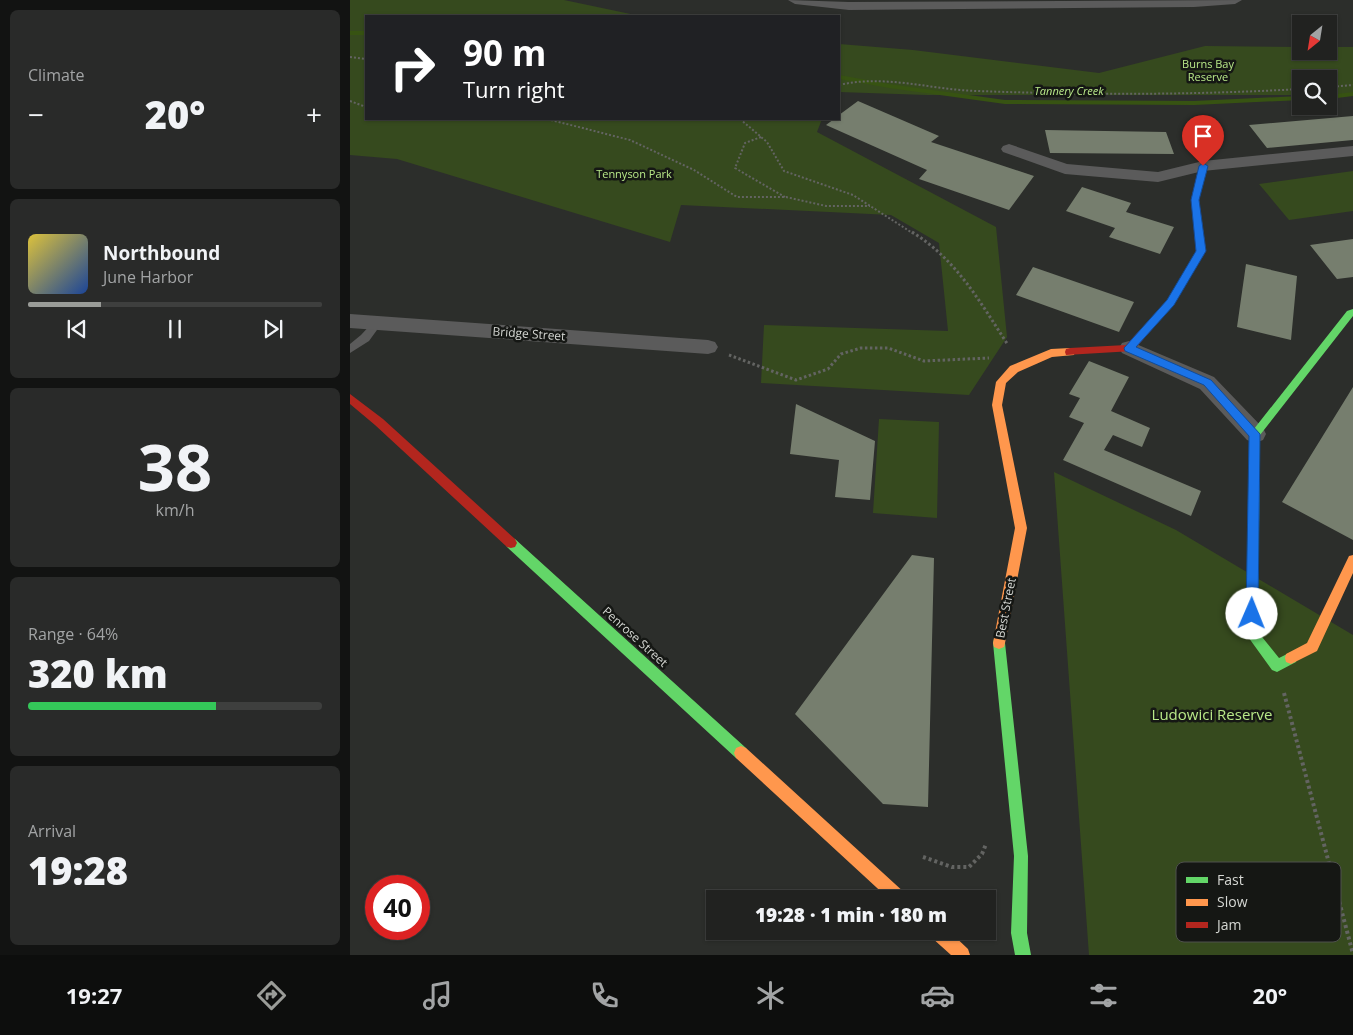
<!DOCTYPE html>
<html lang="en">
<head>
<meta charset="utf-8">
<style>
	:root { --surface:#212220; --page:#292a29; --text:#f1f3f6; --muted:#a2a4a5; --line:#3e3f3e; --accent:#9a9c98 }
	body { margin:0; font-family:"Open Sans",sans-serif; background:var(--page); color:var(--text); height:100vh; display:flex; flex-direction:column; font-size:19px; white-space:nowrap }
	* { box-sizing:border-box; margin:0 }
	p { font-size:16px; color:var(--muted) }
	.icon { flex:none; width:28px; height:28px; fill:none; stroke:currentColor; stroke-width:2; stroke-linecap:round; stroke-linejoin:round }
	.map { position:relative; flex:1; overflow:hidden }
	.panel { display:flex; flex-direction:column; gap:10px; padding:10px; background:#121312; width:350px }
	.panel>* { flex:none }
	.top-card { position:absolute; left:15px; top:15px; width:475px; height:105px; border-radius:0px; box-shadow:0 1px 4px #0004,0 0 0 1px var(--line); background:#202124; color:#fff; overflow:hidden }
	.needle { width:32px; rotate:210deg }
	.controls { position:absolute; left:942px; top:15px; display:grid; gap:10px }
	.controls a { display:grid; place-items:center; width:45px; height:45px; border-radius:0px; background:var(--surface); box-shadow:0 1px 4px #0004,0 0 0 1px var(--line); font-size:25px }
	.speed { position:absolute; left:15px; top:875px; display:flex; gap:10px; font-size:25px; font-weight:700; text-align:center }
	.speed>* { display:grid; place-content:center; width:65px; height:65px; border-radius:50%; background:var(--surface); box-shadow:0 1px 4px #0004,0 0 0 1px var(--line); line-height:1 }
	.speed .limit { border:8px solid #d22; background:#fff; color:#111 }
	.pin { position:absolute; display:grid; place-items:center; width:42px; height:42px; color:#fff; margin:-51px -21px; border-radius:50% 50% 50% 0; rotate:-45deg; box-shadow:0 0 5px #0007 }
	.pin .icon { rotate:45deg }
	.me { position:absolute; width:55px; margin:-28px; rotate:1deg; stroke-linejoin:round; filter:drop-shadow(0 0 4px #0008) }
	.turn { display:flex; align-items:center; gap:18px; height:105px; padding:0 15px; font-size:22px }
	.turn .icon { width:65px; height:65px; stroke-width:2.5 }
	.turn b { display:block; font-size:35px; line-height:42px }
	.big { font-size:38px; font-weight:800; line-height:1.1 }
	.panel .card { flex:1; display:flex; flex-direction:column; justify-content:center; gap:8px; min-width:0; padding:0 18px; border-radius:8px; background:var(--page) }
	.panel .dial { align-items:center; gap:0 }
	.dial b { font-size:65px; line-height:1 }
	.song { display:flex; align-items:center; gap:15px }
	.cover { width:60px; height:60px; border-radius:8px; background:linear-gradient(135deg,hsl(50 70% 55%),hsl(220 70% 35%)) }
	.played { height:5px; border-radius:2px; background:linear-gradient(90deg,var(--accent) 25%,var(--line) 25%) }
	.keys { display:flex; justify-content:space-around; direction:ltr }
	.heat { display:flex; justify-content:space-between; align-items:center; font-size:28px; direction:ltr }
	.charge { height:8px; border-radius:4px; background:linear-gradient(90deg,#34c759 64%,var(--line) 0) }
	.trip { position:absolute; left:356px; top:890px; width:290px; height:50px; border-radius:0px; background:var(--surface); box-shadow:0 1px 4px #0004,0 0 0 1px var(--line); font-weight:800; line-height:50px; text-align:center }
	.menu { display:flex; height:80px; justify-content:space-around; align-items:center; background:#0d0e0d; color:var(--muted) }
	.menu .icon { width:35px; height:35px }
	.menu .selected { color:var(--accent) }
	.menu b { font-size:22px; color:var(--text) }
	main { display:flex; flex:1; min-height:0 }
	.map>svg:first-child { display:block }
	.green { fill:#364a1e }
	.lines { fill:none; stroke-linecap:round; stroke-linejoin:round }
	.stream { fill:#375312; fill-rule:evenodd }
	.building { fill:#767e6e }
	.path-far2 { stroke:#636462; stroke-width:2; stroke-dasharray:2 2; stroke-linecap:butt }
	.path-far1 { stroke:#636462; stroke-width:3; stroke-dasharray:2.5 2.5; stroke-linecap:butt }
	.path { stroke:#636462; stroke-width:4; stroke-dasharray:3 3; stroke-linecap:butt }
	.lane { fill:#5b5b5b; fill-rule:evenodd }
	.street { fill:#5b5b5b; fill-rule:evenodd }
	.fast { fill:#63d668; fill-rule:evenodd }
	.slow { fill:#ff974d; fill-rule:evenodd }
	.jam { fill:#b3261e; fill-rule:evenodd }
	.route { fill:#1a73e8; stroke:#114b97 }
	.labels { text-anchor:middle; stroke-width:5; stroke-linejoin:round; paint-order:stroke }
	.far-park-label { font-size:11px; fill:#b8e888; stroke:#151714 }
	.far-water-label { font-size:11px; font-style:italic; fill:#bbeb8b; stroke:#151714 }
	.street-label { font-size:12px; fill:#d5d7d3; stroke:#151714 }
	.near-park-label { font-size:15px; fill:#b8e888; stroke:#151714 }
	.key { fill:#151714; stroke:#4f514d; stroke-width:1 }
	.key-label { font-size:14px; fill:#d5d7d3 }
</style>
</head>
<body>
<main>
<section class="panel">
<div class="card"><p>Climate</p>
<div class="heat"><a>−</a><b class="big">20°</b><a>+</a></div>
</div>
<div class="card">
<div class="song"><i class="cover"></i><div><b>Northbound</b><p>June Harbor</p></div></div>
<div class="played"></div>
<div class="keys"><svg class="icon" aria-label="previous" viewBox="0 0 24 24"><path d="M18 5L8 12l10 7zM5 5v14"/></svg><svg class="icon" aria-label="pause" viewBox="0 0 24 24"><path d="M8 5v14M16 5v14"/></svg><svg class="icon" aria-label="next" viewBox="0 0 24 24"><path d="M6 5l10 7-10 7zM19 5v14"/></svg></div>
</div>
<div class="card dial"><b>38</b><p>km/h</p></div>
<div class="card"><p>Range · 64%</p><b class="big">320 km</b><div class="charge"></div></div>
<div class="card"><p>Arrival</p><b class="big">19:28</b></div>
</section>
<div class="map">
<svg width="1003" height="955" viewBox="0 0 1003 955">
	<rect width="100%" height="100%" fill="#2c2e2b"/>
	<path class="green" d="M0,0h214l76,16h-274v103h456l-5,13 179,95 11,110 -38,58 -208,-12 3,-58 184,6 -9,-88 -48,-28 -210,-10 -11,37 -273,-83 -47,-4z
		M489,44l74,6 186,23 106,-27 96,1v4h28v-4h24v48h-24v-16h-28v16h-374l-88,-3z
		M1003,171v40l-64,9 -30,-36z
		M529,419l60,3 -2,96 -64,-5z
		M704,472l122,58 177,105v320h-264z"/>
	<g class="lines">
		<path class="stream" d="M0,31h16v4h-16z
			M489,75l50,9 116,16 189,1 107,-5v4l-107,5 -189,-1 -116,-16 -50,-9z
			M1003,92v4l-24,3v-4z"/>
	</g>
	<path class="building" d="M508,101l81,35 -8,6 103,34 -25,34 -90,-31 8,-9 -101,-45 8,-6h5v-4z
		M1003,116v24l-86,8 -18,-23z
		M695,130l121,2 8,22 -124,-1z
		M732,187l49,16 -5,9 48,15 -14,27 -51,-17 6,-9 -49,-17z
		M1003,239v38l-16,2 -27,-34z
		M896,264l51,12 -6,64 -54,-13z
		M683,267l101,35 -15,30 -103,-37z
		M739,361l40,16 -18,34 39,17 -8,19 -29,-12 -9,15 97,41 -10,25 -128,-56 21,-37 -15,-6 11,-19 -11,-4z
		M1003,387v153l-71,-38z
		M446,404l79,37 -5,59 -35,-3 4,-37 -49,-6z
		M562,555l22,3 -6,249 -45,-3 -88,-90z"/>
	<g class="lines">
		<path class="path-far2" d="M0,57l16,2
			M489,85c47,-11 92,5 139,6 108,4 215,4 323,-2
			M979,87l24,-2
			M0,101l16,6
			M197,119l83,21 64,30 43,27h49l40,9h44
			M390,119l27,23 17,29 69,24 61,39
			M844,121l2,6
			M411,137l-16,6 -10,25 50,29"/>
		<path class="path-far1" d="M562,232c45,28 68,70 96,113
			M379,355l67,25 32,-11 13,-15 20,-6h27l36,13 65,-3"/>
		<path class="path" d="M934,693l69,261
			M573,857l29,10h17l13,-13 4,-10"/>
		<path class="lane" d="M27,320l5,3 -13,18 -19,12v-9l11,-9 13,-14z"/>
		<path class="street" d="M438,0l61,2 393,-2 -7,4 -41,3 -345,3 -54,-6z
			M659,144l58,20 91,8 45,-11 150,-15v10l-150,15 -45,11 -93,-8 -62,-22 -2,-3 2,-3z
			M0,314l358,26 7,2 3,5 -3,5 -7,2 -358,-26z
			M779,341l85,36 49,51 3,6 -3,6 -8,3 -8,-3 -47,-51 -78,-36 -3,-5 3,-5z"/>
		<path class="fast" d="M1003,309v7l-93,119 -2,197 21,26 12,-6 5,2 1,4 -1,4 -19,10 -5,-2 -26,-36 4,-200 97,-123z
			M161,538l4,1 231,209 2,5 -2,5 -5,2 -5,-2 -229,-211 -2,-4 2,-4z
			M649,637l5,2 1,4 23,213 -1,77 4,22h-16l-4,-22 3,-77 -21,-213 1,-4z"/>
		<path class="slow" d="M720,348l4,1 1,3 -1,3 -22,2 -34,15 -12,11 -4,22 25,123 -22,115 -1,4 -5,2 -5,-2 -1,-4 22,-115 -23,-123 4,-23 14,-16 41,-17z
			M1003,555v18l-36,78 -26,13 -5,-2 -1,-4 1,-4 21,-11 42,-87z
			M391,746l5,2 160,146 3,5h-20l-153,-141 -2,-5 2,-5z
			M579,931h20l19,18 2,6h-19l-20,-18z"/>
		<path class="jam" d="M853,163l4,3 -8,34 7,51 -32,53 -41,47 -67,4 -1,-3 1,-3 4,-1 56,-3 42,-45 28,-49 -5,-51 8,-34z
			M0,394l33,25 132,120 2,4 -2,4 -4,1 -4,-1 -132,-122 -25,-21z"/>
	</g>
	<path class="route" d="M853,163l5,3 -9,34 7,51 -32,54 -38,42 75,33 49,54 -2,180 -2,4 -4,2 -4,-2 -2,-4 3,-178 -45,-51 -79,-34 -1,-3 43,-48 29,-49 -5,-51 8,-34z"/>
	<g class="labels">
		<g class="far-park-label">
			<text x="858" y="68">Burns Bay<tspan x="858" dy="13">Reserve</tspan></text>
			<text x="284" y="178">Tennyson Park</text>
		</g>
		<g class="far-water-label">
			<text x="719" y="95">Tannery Creek</text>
		</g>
		<g class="street-label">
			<text transform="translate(179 334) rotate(4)" y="4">Bridge Street</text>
			<text transform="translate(656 608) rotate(-79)" y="4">Best Street</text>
			<text transform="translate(285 637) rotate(42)" y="4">Penrose Street</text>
		</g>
		<g class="near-park-label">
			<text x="862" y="720">Ludowici Reserve</text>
		</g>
	</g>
	<rect x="826" y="862" width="165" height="80" rx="8" class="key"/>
	<rect x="836" y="877" width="22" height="6" fill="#63d668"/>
	<rect x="836" y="899" width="22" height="7" fill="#ff974d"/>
	<rect x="836" y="922" width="22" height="6" fill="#b3261e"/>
	<g class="key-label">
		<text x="867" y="885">Fast</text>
		<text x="867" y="907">Slow</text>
		<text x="867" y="930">Jam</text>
	</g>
</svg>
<div class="controls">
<a><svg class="needle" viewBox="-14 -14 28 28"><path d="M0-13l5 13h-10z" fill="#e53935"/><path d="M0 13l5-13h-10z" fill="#a2a4a5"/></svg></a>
<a><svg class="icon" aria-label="search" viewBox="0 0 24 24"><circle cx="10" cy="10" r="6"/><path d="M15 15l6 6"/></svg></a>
</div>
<div class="speed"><div class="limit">40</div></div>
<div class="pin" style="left:853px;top:166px;background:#d93025"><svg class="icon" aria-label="arrive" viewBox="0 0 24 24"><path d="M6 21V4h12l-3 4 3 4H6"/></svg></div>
<svg class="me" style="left:902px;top:614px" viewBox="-20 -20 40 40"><circle r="19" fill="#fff"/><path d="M0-13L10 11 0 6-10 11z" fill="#1a73e8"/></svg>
<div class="trip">19:28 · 1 min · 180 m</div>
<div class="top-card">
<div class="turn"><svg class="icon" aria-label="right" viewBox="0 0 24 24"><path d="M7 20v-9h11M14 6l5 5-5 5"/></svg><div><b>90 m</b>Turn right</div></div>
</div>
</div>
</main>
<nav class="menu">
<b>19:27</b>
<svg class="icon selected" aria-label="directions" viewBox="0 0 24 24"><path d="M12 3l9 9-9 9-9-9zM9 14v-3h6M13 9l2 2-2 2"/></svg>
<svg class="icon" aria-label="music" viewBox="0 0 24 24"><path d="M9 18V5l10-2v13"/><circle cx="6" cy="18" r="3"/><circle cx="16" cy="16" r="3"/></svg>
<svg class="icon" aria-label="phone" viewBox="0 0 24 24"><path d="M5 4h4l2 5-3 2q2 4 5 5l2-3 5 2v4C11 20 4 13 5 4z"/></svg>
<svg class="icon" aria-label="climate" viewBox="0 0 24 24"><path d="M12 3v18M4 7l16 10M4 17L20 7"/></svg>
<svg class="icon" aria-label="car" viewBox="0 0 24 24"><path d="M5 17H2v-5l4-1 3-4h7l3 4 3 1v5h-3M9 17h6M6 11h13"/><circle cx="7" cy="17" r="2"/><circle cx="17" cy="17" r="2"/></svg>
<svg class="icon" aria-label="filters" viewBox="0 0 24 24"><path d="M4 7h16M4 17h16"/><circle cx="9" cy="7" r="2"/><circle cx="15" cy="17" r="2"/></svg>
<b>20°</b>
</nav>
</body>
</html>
